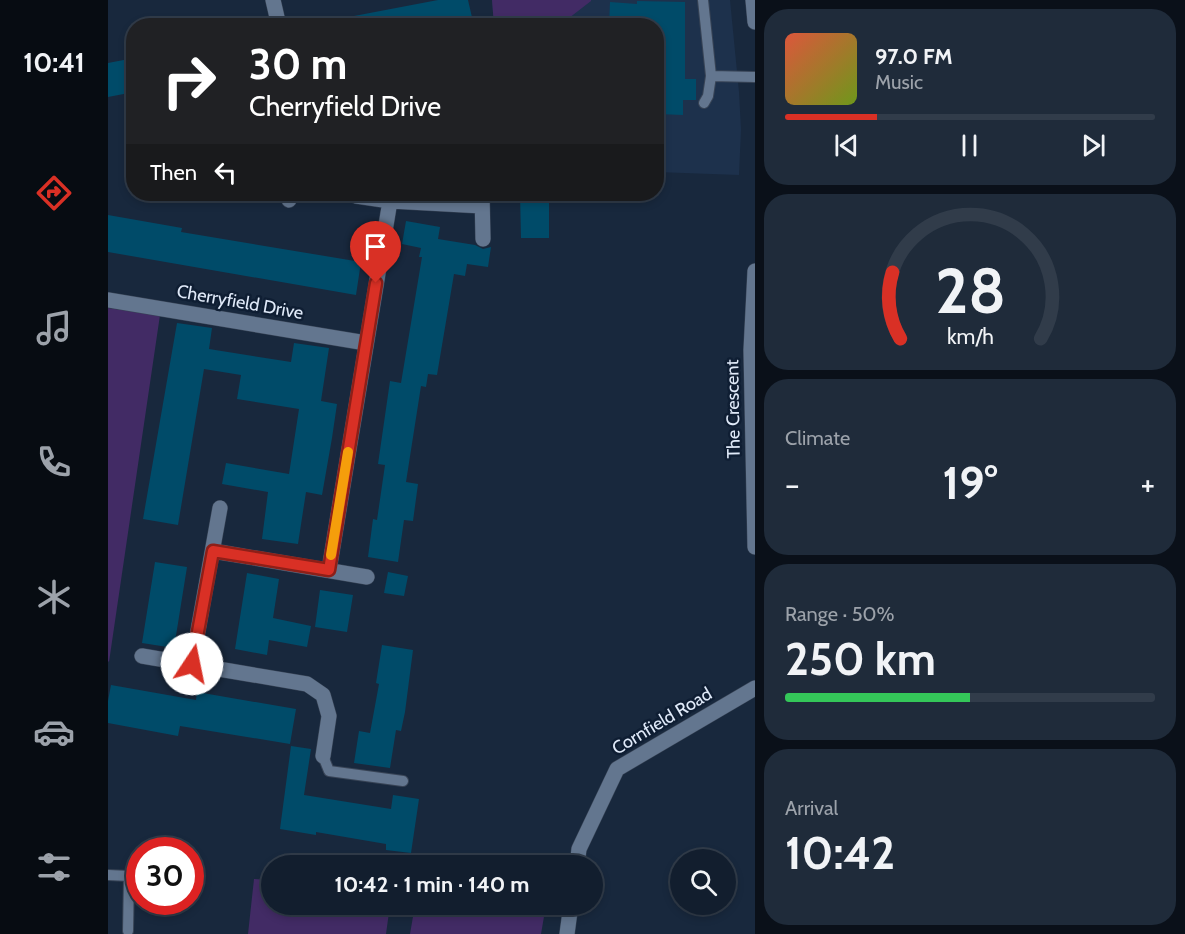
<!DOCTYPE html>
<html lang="en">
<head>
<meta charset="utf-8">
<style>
	:root { --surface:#121e2e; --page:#1f2b3a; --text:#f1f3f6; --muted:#9ca2aa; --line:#313c4a; --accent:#d93025 }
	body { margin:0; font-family:Cabin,sans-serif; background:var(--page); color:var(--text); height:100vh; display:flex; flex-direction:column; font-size:22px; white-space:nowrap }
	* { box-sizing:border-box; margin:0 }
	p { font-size:20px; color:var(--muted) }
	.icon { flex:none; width:33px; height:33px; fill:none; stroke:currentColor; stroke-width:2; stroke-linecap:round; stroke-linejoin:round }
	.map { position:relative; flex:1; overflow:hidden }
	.side { display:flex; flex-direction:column; gap:9px; padding:9px; background:#0a1019; width:430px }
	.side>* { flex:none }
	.hud { position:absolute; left:18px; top:18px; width:538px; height:183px; border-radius:24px; box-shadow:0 3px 9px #0003,0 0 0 2px var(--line); background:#202124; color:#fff; overflow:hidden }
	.tools { position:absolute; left:562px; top:849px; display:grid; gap:12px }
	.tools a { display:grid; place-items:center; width:66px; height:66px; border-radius:50%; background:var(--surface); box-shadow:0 3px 9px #0003,0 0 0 2px var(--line); font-size:30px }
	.speed { position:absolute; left:18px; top:837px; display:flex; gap:12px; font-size:30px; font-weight:700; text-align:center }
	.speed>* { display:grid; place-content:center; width:78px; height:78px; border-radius:50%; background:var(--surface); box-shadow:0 3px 9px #0003,0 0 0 2px var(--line); line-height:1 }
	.speed .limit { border:9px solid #d22; background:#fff; color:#111 }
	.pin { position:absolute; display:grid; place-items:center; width:51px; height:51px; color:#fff; margin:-62px -26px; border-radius:50% 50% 50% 0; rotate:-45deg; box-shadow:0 0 6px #0007 }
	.pin .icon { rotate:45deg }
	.me { position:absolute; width:66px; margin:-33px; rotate:11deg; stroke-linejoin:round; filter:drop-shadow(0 0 4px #0008) }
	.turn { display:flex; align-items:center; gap:21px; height:126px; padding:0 24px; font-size:27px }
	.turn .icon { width:78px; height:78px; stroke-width:2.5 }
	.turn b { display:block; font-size:42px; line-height:51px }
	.then { display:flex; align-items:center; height:57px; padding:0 24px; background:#0003; gap:12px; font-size:22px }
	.big { font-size:45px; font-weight:700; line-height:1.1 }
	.side .widget { flex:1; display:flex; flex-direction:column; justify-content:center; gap:9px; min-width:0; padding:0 21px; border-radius:24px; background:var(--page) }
	.side .dial { align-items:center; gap:0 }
	.dial svg { height:156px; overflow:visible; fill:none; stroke:var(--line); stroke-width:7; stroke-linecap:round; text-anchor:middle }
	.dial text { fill:var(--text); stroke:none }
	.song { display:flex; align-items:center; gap:18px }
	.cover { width:72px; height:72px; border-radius:9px; background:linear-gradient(135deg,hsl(10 70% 55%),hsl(80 70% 35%)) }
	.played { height:6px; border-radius:3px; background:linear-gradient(90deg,var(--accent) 25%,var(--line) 25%) }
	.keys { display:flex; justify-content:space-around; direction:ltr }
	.heat { display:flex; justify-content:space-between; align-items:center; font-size:33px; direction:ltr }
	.charge { height:9px; border-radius:4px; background:linear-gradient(90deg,#34c759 50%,var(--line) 0) }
	.trip { position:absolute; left:153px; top:855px; width:342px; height:60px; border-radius:30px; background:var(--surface); box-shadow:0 3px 9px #0003,0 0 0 2px var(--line); font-weight:700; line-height:60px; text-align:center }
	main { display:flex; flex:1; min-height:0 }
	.tabs { display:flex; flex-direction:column; width:108px; justify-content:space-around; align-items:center; background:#070c12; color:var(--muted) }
	.tabs .icon { width:42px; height:42px }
	.tabs .current { color:var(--accent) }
	.tabs b { font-size:27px; color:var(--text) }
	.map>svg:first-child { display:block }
	.built { fill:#1d314c }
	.green { fill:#422b65 }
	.building { fill:#004b69 }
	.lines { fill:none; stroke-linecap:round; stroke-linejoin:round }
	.service-casing { stroke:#384456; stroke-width:12 }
	.minor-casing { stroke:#384456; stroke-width:16 }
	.tertiary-casing { stroke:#384456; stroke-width:16 }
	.service { stroke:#63768f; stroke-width:10 }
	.minor { stroke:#63768f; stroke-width:15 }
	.tertiary { stroke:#63768f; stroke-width:15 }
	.route-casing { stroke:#8d1f18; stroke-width:15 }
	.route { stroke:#d93025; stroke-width:10 }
	.slow { stroke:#f59e0b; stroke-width:10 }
	.labels { text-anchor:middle; stroke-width:5; stroke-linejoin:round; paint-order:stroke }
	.street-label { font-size:18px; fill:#e0eaf9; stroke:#0f1e33 }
</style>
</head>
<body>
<main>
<nav class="tabs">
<b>10:41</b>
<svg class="icon current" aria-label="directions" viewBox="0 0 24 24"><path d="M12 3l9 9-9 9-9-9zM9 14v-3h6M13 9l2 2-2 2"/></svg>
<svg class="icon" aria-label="music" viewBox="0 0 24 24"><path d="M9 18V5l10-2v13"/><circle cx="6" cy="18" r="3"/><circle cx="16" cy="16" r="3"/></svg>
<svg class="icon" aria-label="phone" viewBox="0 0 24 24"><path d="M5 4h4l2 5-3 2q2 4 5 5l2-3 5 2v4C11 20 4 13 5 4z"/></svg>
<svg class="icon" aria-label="climate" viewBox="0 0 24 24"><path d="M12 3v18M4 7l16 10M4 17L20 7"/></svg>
<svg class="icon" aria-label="car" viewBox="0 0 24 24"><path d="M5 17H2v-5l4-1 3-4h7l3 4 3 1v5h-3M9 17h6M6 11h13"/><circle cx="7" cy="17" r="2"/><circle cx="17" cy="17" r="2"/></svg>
<svg class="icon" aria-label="filters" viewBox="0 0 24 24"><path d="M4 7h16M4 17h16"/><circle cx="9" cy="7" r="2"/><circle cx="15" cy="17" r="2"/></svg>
</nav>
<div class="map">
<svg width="647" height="934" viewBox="0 0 647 934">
	<rect width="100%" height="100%" fill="#18283d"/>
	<path class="built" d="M384,0h238l9,92 2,38 -2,45 -82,-3v-146l-163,-1z"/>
	<path class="green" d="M384,0h99v1l-22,17 1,7 -76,1z
		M0,308l52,7 -51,347 -1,-1z
		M146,879l17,1 1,24 118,1 -4,29h-138z
		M307,905v-1l131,1 -5,29h-131z"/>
	<path class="building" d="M330,0h30l6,26h-120v-10z
		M529,1l48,1v77h11v21h-13v15l-26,-1v-88h-48l1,-24 27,2z
		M26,58v34l-26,5v-34z
		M412,194h29v44h-28z
		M0,215l74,13 -1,4 180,30 -5,33 -248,-43z
		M298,221l34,6 -2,12 37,6 8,4 8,-2 -3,20 -21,-3 -2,12 -11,-2 -17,101 -9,-1 -2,13 -5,-1 -15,96 12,2 -5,37 -9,-1 -6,42 -30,-5 5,-38 4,1 8,-55 -7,-1 12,-83 11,2 21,-126h-3l2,-9 -19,-4z
		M69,323l35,5 -3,21 82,13 3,-19 35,5 -8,53 16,3 -5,34 -10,57 -16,-3 -8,52 -36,-5 6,-47 -46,-8 4,-21 63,11 10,-65 -62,-10 4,-24 -37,-6 -26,156 -35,-6z
		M47,562l32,5 -13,81 -32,-5z
		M280,572l20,4 -4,20 -20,-3z
		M139,573l32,6 -6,39 38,8 -4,21 -38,-7 -2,15 -32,-6z
		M212,590l33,5 -6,37 -32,-5z
		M274,645l31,5 -8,62 -4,19 -5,-1 -6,38 -36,-5 5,-32 11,2 9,-49 -3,-1z
		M3,685l85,15 1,-8 99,17 -6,35 -110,-18 -2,10 -70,-13v-22z
		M183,746l20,3 -7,46 87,14 2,-14 26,4 -8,54 -25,-3v-6l-70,-12v3l-36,-6z"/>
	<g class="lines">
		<defs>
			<path id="service" d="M595,0l8,76 44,1
				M596,103l4,-7 3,-20
				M215,756l6,15 74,10
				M0,875l21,1 -1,55"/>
			<path id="minor" d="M165,0l6,26
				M374,194l1,45
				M248,196l34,5 92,5
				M181,200l1,-6
				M0,300l258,43
				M105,551l154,26
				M221,570l61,-369
				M34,656l165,28 16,11 6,21 -6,40
				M84,664l28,-156
				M469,866l2,-17 38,-80 138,-81
				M459,934l4,-30"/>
			<path id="tertiary" d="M645,0l2,22
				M647,271l-4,79 4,197"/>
		</defs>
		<use href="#service" class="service-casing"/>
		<use href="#minor" class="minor-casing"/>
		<use href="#tertiary" class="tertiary-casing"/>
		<use href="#service" class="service"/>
		<use href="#minor" class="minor"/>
		<use href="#tertiary" class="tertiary"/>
	</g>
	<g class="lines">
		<defs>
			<path id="route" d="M84,664l21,-113 116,19 47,-287"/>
		</defs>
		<use href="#route" class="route-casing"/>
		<use href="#route" class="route"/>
		<path class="slow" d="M223,555l17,-103"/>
	</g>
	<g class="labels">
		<g class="street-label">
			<text transform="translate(132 302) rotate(10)" y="6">Cherryfield Drive</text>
			<text transform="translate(625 409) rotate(-91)" y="6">The Crescent</text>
			<text transform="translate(554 721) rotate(-31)" y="6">Cornfield Road</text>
		</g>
	</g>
</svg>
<div class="tools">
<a><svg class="icon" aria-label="search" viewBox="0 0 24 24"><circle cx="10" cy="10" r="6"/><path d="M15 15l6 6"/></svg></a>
</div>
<div class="speed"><div class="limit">30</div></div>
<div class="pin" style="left:268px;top:283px;background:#d93025"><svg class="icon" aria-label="arrive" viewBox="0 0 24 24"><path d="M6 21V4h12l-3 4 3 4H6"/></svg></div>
<svg class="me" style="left:84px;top:664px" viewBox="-20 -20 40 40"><circle r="19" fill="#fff"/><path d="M0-13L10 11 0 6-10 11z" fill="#d93025"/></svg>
<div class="trip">10:42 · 1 min · 140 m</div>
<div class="hud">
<div class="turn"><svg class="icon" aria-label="right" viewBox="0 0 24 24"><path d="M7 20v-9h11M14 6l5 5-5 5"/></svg><div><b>30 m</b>Cherryfield Drive</div></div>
<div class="then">Then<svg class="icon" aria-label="left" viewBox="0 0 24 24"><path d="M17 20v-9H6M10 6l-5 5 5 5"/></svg></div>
</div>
</div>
<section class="side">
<div class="widget">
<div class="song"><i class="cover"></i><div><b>97.0 FM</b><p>Music</p></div></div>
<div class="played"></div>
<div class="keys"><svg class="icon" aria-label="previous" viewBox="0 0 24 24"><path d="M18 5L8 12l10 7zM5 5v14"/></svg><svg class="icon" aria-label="pause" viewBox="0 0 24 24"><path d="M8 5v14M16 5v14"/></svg><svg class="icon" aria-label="next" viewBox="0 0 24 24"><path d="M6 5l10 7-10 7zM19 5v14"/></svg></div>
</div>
<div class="widget dial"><svg viewBox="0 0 100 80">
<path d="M14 69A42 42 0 1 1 86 69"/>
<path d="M14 69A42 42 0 0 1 10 35" stroke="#d93025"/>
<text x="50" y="56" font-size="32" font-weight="700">28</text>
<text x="50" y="72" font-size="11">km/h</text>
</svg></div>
<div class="widget"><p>Climate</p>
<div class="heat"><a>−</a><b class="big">19°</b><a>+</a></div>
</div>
<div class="widget"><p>Range · 50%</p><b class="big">250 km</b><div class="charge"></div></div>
<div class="widget"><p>Arrival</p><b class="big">10:42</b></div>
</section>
</main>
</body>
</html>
